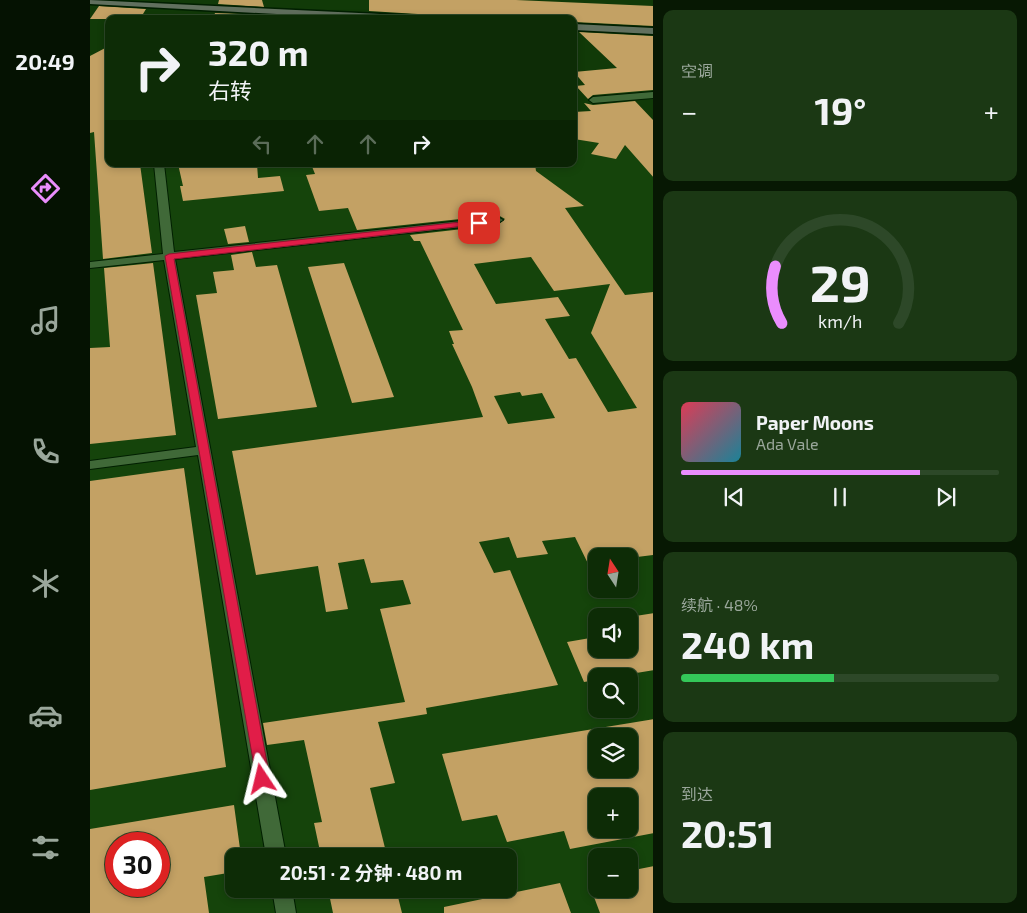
<!DOCTYPE html>
<html lang="zh">
<head>
<meta charset="utf-8">
<style>
	:root { --surface:#0d2c06; --page:#1b3814; --text:#f1f3f6; --muted:#9aa79b; --line:#2d4828; --accent:#ea8dfd }
	body { margin:0; font-family:"Exo 2","Noto Sans SC",sans-serif; background:var(--page); color:var(--text); height:100vh; display:flex; flex-direction:column; font-size:19px; white-space:nowrap }
	* { box-sizing:border-box; margin:0 }
	p { font-size:16px; color:var(--muted) }
	.icon { flex:none; width:28px; height:28px; fill:none; stroke:currentColor; stroke-width:2; stroke-linecap:round; stroke-linejoin:round }
	.map { position:relative; flex:1; overflow:hidden }
	.side { display:flex; flex-direction:column; gap:10px; padding:10px; background:#071803; width:374px }
	.side>* { flex:none }
	.hud { position:absolute; left:15px; top:15px; width:472px; height:152px; border-radius:10px; box-shadow:0 2px 8px #0003,0 0 0 1px var(--line); background:#0d2c06; color:var(--text); overflow:hidden }
	.needle { width:32px; rotate:348deg }
	.controls { position:absolute; left:498px; top:548px; display:grid; gap:10px }
	.controls a { display:grid; place-items:center; width:50px; height:50px; border-radius:10px; background:var(--surface); box-shadow:0 2px 8px #0003,0 0 0 1px var(--line); font-size:25px }
	.speed { position:absolute; left:15px; top:832px; display:flex; gap:10px; font-size:25px; font-weight:700; text-align:center }
	.speed>* { display:grid; place-content:center; width:65px; height:65px; border-radius:50%; background:var(--surface); box-shadow:0 2px 8px #0003,0 0 0 1px var(--line); line-height:1 }
	.speed .limit { border:8px solid #d22; background:#fff; color:#111 }
	.pin { position:absolute; display:grid; place-items:center; width:42px; height:42px; color:#fff; margin:-21px; border-radius:10px; box-shadow:0 2px 8px #0006 }
	.me { position:absolute; width:55px; margin:-28px; rotate:350deg; stroke-linejoin:round; filter:drop-shadow(0 0 4px #0008) }
	.turn { display:flex; align-items:center; gap:18px; height:105px; padding:0 20px; font-size:22px }
	.turn .icon { width:65px; height:65px; stroke-width:2.5 }
	.turn b { display:block; font-size:35px; line-height:42px }
	.lanes { display:flex; align-items:center; height:48px; padding:0 20px; background:#0003; justify-content:center; gap:25px; direction:ltr }
	.lanes .off { opacity:.35 }
	.big { font-size:38px; font-weight:700; line-height:1.1 }
	.side .widget { flex:1; display:flex; flex-direction:column; justify-content:center; gap:8px; min-width:0; padding:0 18px; border-radius:10px; background:var(--page) }
	.side .dial { align-items:center; gap:0 }
	.dial svg { height:130px; overflow:visible; fill:none; stroke:var(--line); stroke-width:7; stroke-linecap:round; text-anchor:middle }
	.dial text { fill:var(--text); stroke:none }
	.song { display:flex; align-items:center; gap:15px }
	.cover { width:60px; height:60px; border-radius:8px; background:linear-gradient(135deg,hsl(350 70% 55%),hsl(190 70% 35%)) }
	.played { height:5px; border-radius:2px; background:linear-gradient(90deg,var(--accent) 75%,var(--line) 75%) }
	.keys { display:flex; justify-content:space-around; direction:ltr }
	.heat { display:flex; justify-content:space-between; align-items:center; font-size:28px; direction:ltr }
	.charge { height:8px; border-radius:4px; background:linear-gradient(90deg,#34c759 48%,var(--line) 0) }
	.trip { position:absolute; left:135px; top:848px; width:292px; height:50px; border-radius:10px; background:var(--surface); box-shadow:0 2px 8px #0003,0 0 0 1px var(--line); font-weight:700; line-height:50px; text-align:center }
	main { display:flex; flex:1; min-height:0 }
	.tabs { display:flex; flex-direction:column; width:90px; justify-content:space-around; align-items:center; background:#051202; color:var(--muted) }
	.tabs .icon { width:35px; height:35px }
	.tabs .active { color:var(--accent) }
	.tabs b { font-size:22px; color:var(--text) }
	.map>svg:first-child { display:block }
	.built { fill:#15440b; fill-rule:evenodd }
	.building { fill:#c3a164; fill-rule:evenodd }
	.lines { fill:none; stroke-linecap:round; stroke-linejoin:round }
	.street-casing { stroke:#011f00; stroke-width:2 }
	.secondary-casing { stroke:#011f00; stroke-width:3 }
	.street { fill:#406938; fill-rule:evenodd }
	.secondary { fill:#61705e; fill-rule:evenodd }
	.route { fill:#e11d48; stroke:#92132f }
</style>
</head>
<body>
<main>
<nav class="tabs">
<b>20:49</b>
<svg class="icon active" aria-label="directions" viewBox="0 0 24 24"><path d="M12 3l9 9-9 9-9-9zM9 14v-3h6M13 9l2 2-2 2"/></svg>
<svg class="icon" aria-label="music" viewBox="0 0 24 24"><path d="M9 18V5l10-2v13"/><circle cx="6" cy="18" r="3"/><circle cx="16" cy="16" r="3"/></svg>
<svg class="icon" aria-label="phone" viewBox="0 0 24 24"><path d="M5 4h4l2 5-3 2q2 4 5 5l2-3 5 2v4C11 20 4 13 5 4z"/></svg>
<svg class="icon" aria-label="climate" viewBox="0 0 24 24"><path d="M12 3v18M4 7l16 10M4 17L20 7"/></svg>
<svg class="icon" aria-label="car" viewBox="0 0 24 24"><path d="M5 17H2v-5l4-1 3-4h7l3 4 3 1v5h-3M9 17h6M6 11h13"/><circle cx="7" cy="17" r="2"/><circle cx="17" cy="17" r="2"/></svg>
<svg class="icon" aria-label="filters" viewBox="0 0 24 24"><path d="M4 7h16M4 17h16"/><circle cx="9" cy="7" r="2"/><circle cx="15" cy="17" r="2"/></svg>
</nav>
<div class="map">
<svg width="564" height="913" viewBox="0 0 564 913">
	<rect width="100%" height="100%" fill="#113a08"/>
	<path class="built" d="M0,54l19,4v106h465v-33l79,-5v787h-563zM506,556h33v33h-33zM506,616h33v33h-33zM506,676h33v33h-33zM506,736h33v33h-33zM506,796h33v33h-33zM26,844h43v42h-43zM144,856h275v33h-275zM506,856h33v33h-33z"/>
	<path class="building" d="M129,0h43l2,7 -46,-3z
		M279,0h147l138,6v20l-80,-4v-3h-75l-130,-8z
		M9,6l47,3 -6,10h-50z
		M125,13l52,2 1,4h-55z
		M489,32l75,4v54l-61,5 -5,4 -12,-13 9,-1 -11,-13 43,-4z
		M19,46v118h31l12,89 -49,6 -9,-127 -4,1v-77z
		M545,101l19,20v57l-29,-33 -9,14 -25,-5 8,-11 -25,-4v-27l17,-1 -7,-8 9,2z
		M88,164h79l1,14 22,-2 4,15 -101,10 -3,-15h3z
		M221,164h224l1,7 48,35 -19,2 60,87 29,-3v263l-25,3v-2h-33v24l-21,-43 -33,4 6,13 -31,4 -8,-21 -30,5 15,31 16,-3 48,115 -132,23 1,6 -49,8 17,61 -25,5 17,68h-66l-7,-33 8,-1 -18,-82 -37,5 -4,-22 142,-21 -25,-93 31,-5 -8,-24 -32,3 -7,-24 -26,4 10,46 -22,3 -8,-46 -62,9 -24,-124 251,-34 -11,-30 -20,-43h2l-5,-13 14,-1 -43,-89h-6l-4,-6 88,-10 7,-6 -7,-4 -141,15 -9,-22 -29,3 -13,-36 9,-1zM441,257l23,34 56,-7 -19,49 46,75 -29,4 -32,-54 -7,1 -24,-40 25,-3 -12,-19 -62,7 -22,-40zM430,392l2,4 20,-3 13,25 -47,6 -14,-28z
		M155,226l4,16 -21,2 -4,-15z
		M162,252l4,15 21,-2 40,142 -99,12 -22,-124 21,-2 -4,-21 21,-2 -3,-15z
		M63,263l23,172 -86,9v-96l20,-1 -6,-79z
		M254,263l50,134 -42,6 -44,-136z
		M94,468l42,299 -136,23v-309z
		M564,613v57l-36,6h-22v4l-12,2 -17,-40 29,-5v12h33v-32z
		M564,719v114l-84,16 -6,-18 -57,11 -10,-27 -35,6 -20,-67zM506,736h33v33h-33zM539,792v37h-33v-33z
		M144,805l7,51h-7v16l-30,5 5,36h-119v-84zM26,844h43v42h-43z
		M564,866v47h-54l-9,-24h38v-18z
		M470,883l11,30h-127v-6z
		M238,889h68l6,24h-69z"/>
	<g class="lines">
		<defs>
			<path id="street" d="M564,92v6l-61,5 -4,-3 4,-3z
				M64,164h10l10,88 324,-35 5,3 -5,3 -323,36 111,597h-20l-68,-401 -108,14v-8l106,-14 -32,-187 -74,8v-6l73,-8z
				M182,889h20l4,24h-20z"/>
			<path id="secondary" d="M0,0l332,16 4,3h-58l-278,-15z
				M484,24l80,4v6l-80,-4z"/>
		</defs>
		<use href="#street" class="street-casing"/>
		<use href="#secondary" class="secondary-casing"/>
		<use href="#street" class="street"/>
		<use href="#secondary" class="secondary"/>
	</g>
	<path class="route" d="M389,220l4,3 -1,1 -308,35 96,520 -3,4 -5,2 -5,-2 -92,-527 4,-2z"/>
</svg>
<div class="controls">
<a><svg class="needle" viewBox="-14 -14 28 28"><path d="M0-13l5 13h-10z" fill="#e53935"/><path d="M0 13l5-13h-10z" fill="#9aa79b"/></svg></a>
<a><svg class="icon" aria-label="sound" viewBox="0 0 24 24"><path d="M4 9h4l5-4v14l-5-4H4zM17 9q2 3 0 6"/></svg></a>
<a><svg class="icon" aria-label="search" viewBox="0 0 24 24"><circle cx="10" cy="10" r="6"/><path d="M15 15l6 6"/></svg></a>
<a><svg class="icon" aria-label="layers" viewBox="0 0 24 24"><path d="M12 4l9 5-9 5-9-5zM3 14l9 5 9-5"/></svg></a>
<a>+</a>
<a>−</a>
</div>
<div class="speed"><div class="limit">30</div></div>
<div class="pin" style="left:389px;top:223px;background:#d93025"><svg class="icon" aria-label="arrive" viewBox="0 0 24 24"><path d="M6 21V4h12l-3 4 3 4H6"/></svg></div>
<svg class="me" style="left:172px;top:779px" viewBox="-20 -20 40 40"><path d="M0-17L14 15 0 8-14 15z" fill="#e11d48" stroke="#fff" stroke-width="4"/></svg>
<div class="trip">20:51 · 2 分钟 · 480 m</div>
<div class="hud">
<div class="turn"><svg class="icon" aria-label="right" viewBox="0 0 24 24"><path d="M7 20v-9h11M14 6l5 5-5 5"/></svg><div><b>320 m</b>右转</div></div>
<div class="lanes"><svg class="icon off" aria-label="left" viewBox="0 0 24 24"><path d="M17 20v-9H6M10 6l-5 5 5 5"/></svg><svg class="icon off" aria-label="ahead" viewBox="0 0 24 24"><path d="M12 20V5M6 11l6-6 6 6"/></svg><svg class="icon off" aria-label="ahead" viewBox="0 0 24 24"><path d="M12 20V5M6 11l6-6 6 6"/></svg><svg class="icon" aria-label="right" viewBox="0 0 24 24"><path d="M7 20v-9h11M14 6l5 5-5 5"/></svg></div>
</div>
</div>
<section class="side">
<div class="widget"><p>空调</p>
<div class="heat"><a>−</a><b class="big">19°</b><a>+</a></div>
</div>
<div class="widget dial"><svg viewBox="0 0 100 80">
<path d="M14 69A42 42 0 1 1 86 69"/>
<path d="M14 69A42 42 0 0 1 10 34" stroke="#ea8dfd"/>
<text x="50" y="56" font-size="32" font-weight="700">29</text>
<text x="50" y="72" font-size="11">km/h</text>
</svg></div>
<div class="widget">
<div class="song"><i class="cover"></i><div><b>Paper Moons</b><p>Ada Vale</p></div></div>
<div class="played"></div>
<div class="keys"><svg class="icon" aria-label="previous" viewBox="0 0 24 24"><path d="M18 5L8 12l10 7zM5 5v14"/></svg><svg class="icon" aria-label="pause" viewBox="0 0 24 24"><path d="M8 5v14M16 5v14"/></svg><svg class="icon" aria-label="next" viewBox="0 0 24 24"><path d="M6 5l10 7-10 7zM19 5v14"/></svg></div>
</div>
<div class="widget"><p>续航 · 48%</p><b class="big">240 km</b><div class="charge"></div></div>
<div class="widget"><p>到达</p><b class="big">20:51</b></div>
</section>
</main>
</body>
</html>
